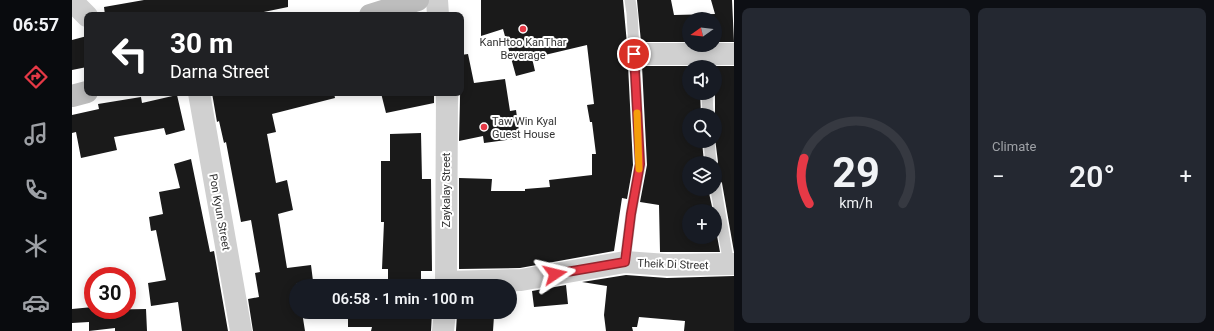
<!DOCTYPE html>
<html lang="en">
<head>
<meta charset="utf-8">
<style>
	:root { --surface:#171b24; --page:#242831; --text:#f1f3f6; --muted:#9ea1a6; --line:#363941; --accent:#e63946 }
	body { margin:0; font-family:Roboto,sans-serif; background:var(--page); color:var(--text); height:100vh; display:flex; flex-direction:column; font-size:15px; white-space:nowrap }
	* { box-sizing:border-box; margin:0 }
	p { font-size:13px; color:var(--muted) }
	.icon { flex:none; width:22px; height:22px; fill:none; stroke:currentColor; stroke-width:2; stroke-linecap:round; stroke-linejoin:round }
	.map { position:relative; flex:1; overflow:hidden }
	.details { display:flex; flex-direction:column; gap:8px; padding:8px; background:#0d0f14; width:480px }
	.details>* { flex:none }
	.hud { position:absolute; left:12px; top:12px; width:380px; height:84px; border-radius:8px; box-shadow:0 2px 10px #0003; background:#202124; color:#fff; overflow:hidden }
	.needle { width:26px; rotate:256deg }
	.tools { position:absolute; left:610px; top:12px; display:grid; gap:8px }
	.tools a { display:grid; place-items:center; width:40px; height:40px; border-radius:50%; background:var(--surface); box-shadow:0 2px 10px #0003; font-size:20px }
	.speed { position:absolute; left:12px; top:267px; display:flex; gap:8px; font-size:20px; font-weight:700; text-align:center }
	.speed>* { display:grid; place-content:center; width:52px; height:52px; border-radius:50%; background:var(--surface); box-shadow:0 2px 10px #0003; line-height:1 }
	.speed .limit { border:6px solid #d22; background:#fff; color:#111 }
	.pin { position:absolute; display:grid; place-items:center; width:34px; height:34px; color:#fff; margin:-17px; border:2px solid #fff; border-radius:50%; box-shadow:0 1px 4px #0007 }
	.me { position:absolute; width:44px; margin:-22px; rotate:80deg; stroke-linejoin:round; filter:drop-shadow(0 0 3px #0008) }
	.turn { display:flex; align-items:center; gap:14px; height:84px; padding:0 20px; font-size:18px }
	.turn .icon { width:52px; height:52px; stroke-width:2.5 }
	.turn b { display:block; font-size:28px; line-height:34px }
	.big { font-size:30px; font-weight:600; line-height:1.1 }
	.details .tile { flex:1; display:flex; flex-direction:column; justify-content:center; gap:6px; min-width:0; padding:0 14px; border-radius:8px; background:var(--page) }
	.details .dial { align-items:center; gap:0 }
	.dial svg { height:104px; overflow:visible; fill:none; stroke:var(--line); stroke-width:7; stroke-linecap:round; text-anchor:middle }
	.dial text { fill:var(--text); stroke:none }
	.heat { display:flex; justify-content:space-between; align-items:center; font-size:22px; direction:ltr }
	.details .tiles { flex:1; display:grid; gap:8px; grid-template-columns:repeat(2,1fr) }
	.trip { position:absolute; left:217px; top:279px; width:228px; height:40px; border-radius:20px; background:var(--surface); box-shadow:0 2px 10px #0003; font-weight:600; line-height:40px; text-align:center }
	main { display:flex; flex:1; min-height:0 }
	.dock { display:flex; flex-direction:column; width:72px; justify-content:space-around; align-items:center; background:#090b0e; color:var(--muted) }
	.dock .icon { width:28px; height:28px }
	.dock .current { color:var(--accent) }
	.dock b { font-size:18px; color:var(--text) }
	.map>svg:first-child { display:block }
	.building { fill:#1a1a1a }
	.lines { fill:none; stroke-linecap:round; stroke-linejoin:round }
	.lane { stroke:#d0d0d0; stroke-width:11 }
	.street { stroke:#d0d0d0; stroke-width:22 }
	.secondary { stroke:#bdbdbd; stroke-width:22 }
	.route-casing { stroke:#96252e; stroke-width:10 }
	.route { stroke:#e63946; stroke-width:7 }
	.slow { stroke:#f59e0b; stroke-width:7 }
	.poi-dot { fill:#e63946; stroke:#fff; stroke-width:1.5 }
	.labels { text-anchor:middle; stroke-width:4; stroke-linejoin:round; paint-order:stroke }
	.poi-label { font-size:11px; fill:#333; stroke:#fff }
	.street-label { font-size:11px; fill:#333; stroke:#fff }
</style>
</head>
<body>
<main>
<nav class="dock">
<b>06:57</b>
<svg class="icon current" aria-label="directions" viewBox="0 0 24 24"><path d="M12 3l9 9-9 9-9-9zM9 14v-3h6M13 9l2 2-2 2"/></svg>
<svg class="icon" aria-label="music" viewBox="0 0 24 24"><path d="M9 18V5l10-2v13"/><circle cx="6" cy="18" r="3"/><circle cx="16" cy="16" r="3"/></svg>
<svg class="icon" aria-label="phone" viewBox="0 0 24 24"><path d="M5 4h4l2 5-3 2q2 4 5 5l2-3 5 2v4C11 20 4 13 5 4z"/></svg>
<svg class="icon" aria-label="climate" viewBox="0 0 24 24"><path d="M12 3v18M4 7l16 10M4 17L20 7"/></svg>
<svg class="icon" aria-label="car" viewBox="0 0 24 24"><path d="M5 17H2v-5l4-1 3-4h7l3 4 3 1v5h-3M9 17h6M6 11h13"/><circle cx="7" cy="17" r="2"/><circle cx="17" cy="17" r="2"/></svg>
</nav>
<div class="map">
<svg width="662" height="331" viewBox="0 0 662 331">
	<rect width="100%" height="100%" fill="#fff"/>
	<path class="building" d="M72,0h144v7l-39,8h-144l-1,-8z
		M409,0h142l4,44 -4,4 -1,6 1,7 5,4 5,100 -6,34 -5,-1 -8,53 -94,17 -61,1v-91l33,1 -1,12h34v-2l25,-2 -1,-7 43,-5v-21h4l-4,-32h-2l-3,-17 7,-1 -7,-59 -55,13 3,13 -19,5 -13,-47 -22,7z
		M565,0h34l3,15 41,-1 -4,-14h21l2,42h-19v-23h-26v23h-48z
		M15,36v31l-15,3v-30z
		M396,54l6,29 31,-4 5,32 6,-1 4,28 -36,5 -1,-7 -24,5 2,-86z
		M570,66h92v186l-12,-69 -4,-5 -3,-10 3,-6 -3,-24v-71h-26v26h11l1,22h-12v26h13l2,22h-15v27l20,3 4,18h-24v26h26v-12l5,27h-60l-1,-47 -19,-3 7,-37z
		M140,93h122l1,5 -63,16 4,18 -9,2 9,49 11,-3 6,30 -15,4 9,54 24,-3 2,16 -17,3v28h6l3,19h-52l-5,-32 11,-2 -4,-24 5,-1 -9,-52 -10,2 -15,-80 -2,1 -5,-22 -2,1z
		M309,93h53v10l-48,10z
		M105,95l8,35 -19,5 -2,-7 -50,9 3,13 -36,8 -5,-26 -4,1v-18l27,-6 -1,-5 43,-7 1,6z
		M349,133l1,46h9l1,92h-11v15h-33v-17h-6l2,-47h-3v-61h9v-27z
		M119,159l19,93 4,-1 14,80h-46l-4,-29 -27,4 -3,-23 18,-3 -10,-50 -5,1 -2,-14 14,-3 -4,-22 21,-4 -6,-24z
		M554,275l41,3 67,-2v55h-50l1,-10 -46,-4 -2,10h-5l1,4h-27l-2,-16 3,-29 -25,-4z
		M494,285l2,19 -34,3 -2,-16z
		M21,307v3l53,-1 1,22h-32v-3l-26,3v-9l-17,1v-14z
		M276,312h84l-1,19h-60l1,-4h-24z
		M385,314l37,2 -1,15h-37z"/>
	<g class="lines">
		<path class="lane" d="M635,93l1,22
			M637,141l2,22
			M643,184l14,81
			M553,262l6,-48 9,-49 -8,-152 -2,-13"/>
		<path class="street" d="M365,0l1,15
			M0,1l15,15
			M562,54h100
			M127,93l42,238
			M374,282l75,-2 104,-18 42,3 67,-1
			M374,286l1,-193
			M371,331l2,-19"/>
		<path class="secondary" d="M298,15l48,-15
			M0,96l15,-4"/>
	</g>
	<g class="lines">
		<defs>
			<path id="route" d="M483,274l70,-12 6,-48 9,-50 -6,-110"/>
		</defs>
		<use href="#route" class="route-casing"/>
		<use href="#route" class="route"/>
		<path class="slow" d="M565,113l2,56"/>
	</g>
	<g class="poi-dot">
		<circle cx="451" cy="29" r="4"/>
		<circle cx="412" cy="127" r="4"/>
	</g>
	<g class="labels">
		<g class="poi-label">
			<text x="451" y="46">KanHtoo KanThar<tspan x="451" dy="13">Beverage</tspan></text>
			<text x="420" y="125" text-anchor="start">Taw Win Kyal<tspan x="420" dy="13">Guest House</tspan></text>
		</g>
		<g class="street-label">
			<text transform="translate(374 190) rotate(-90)" y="4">Zaykalay Street</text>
			<text transform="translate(148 212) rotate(80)" y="4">Pon Kyun Street</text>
			<text transform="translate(601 264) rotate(2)" y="4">Theik Di Street</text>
		</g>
	</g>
</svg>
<div class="tools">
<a><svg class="needle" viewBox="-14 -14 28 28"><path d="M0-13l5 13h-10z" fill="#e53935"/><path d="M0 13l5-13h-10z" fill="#9ea1a6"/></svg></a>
<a><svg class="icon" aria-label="sound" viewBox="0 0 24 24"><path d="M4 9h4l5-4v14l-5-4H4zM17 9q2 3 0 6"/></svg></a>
<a><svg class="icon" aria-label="search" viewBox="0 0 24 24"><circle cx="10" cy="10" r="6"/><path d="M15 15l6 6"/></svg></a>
<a><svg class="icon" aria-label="layers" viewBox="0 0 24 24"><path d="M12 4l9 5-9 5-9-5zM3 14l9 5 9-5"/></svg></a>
<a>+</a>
</div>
<div class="speed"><div class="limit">30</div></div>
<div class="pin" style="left:562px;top:54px;background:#d93025"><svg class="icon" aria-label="arrive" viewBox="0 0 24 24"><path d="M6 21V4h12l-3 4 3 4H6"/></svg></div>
<svg class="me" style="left:483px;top:274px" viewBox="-20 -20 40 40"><path d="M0-17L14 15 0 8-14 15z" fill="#e63946" stroke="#fff" stroke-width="4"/></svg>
<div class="trip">06:58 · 1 min · 100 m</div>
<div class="hud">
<div class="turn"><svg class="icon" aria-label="left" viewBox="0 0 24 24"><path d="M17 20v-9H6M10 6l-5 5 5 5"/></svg><div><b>30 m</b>Darna Street</div></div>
</div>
</div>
<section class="details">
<div class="tiles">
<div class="tile dial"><svg viewBox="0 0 100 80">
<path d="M14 69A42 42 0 1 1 86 69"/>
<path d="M14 69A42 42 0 0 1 10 34" stroke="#e63946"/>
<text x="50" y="56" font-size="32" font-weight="700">29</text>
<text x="50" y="72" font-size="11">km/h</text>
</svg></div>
<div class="tile"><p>Climate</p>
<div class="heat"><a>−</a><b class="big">20°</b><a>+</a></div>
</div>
</div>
</section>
</main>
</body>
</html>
